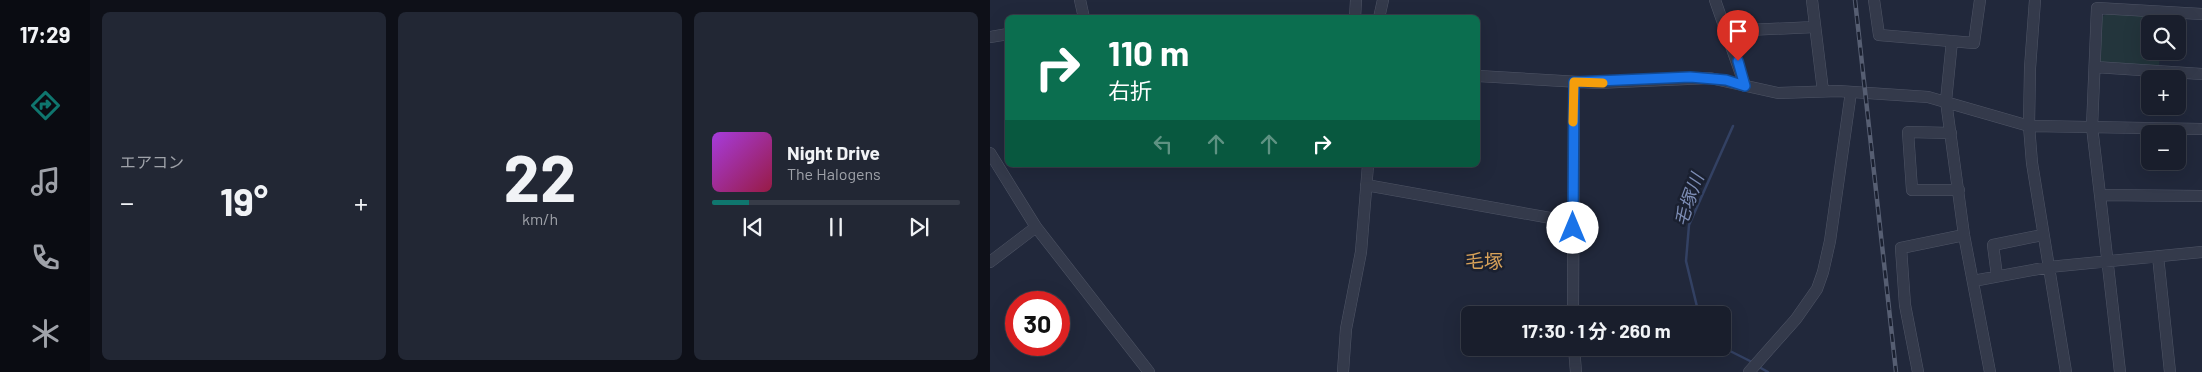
<!DOCTYPE html>
<html lang="ja">
<head>
<meta charset="utf-8">
<style>
	:root { --surface:#191e2c; --page:#222734; --text:#f1f3f6; --muted:#9fa2a9; --line:#373c48; --accent:#0f766e }
	body { margin:0; font-family:Barlow,"Noto Sans JP",sans-serif; background:var(--page); color:var(--text); height:100vh; display:flex; flex-direction:column; font-size:19px; white-space:nowrap }
	* { box-sizing:border-box; margin:0 }
	p { font-size:16px; color:var(--muted) }
	.icon { flex:none; width:28px; height:28px; fill:none; stroke:currentColor; stroke-width:2; stroke-linecap:round; stroke-linejoin:round }
	.map { position:relative; flex:1; overflow:hidden }
	.panel { display:flex; flex-direction:column; gap:12px; padding:12px; background:#0e1018; width:900px }
	.panel>* { flex:none }
	.guide { position:absolute; left:15px; top:15px; width:475px; height:152px; border-radius:8px; box-shadow:0 5px 20px #0002,0 0 0 1px var(--line); background:#0b6e4f; color:#fff; overflow:hidden }
	.tools { position:absolute; left:1151px; top:15px; display:grid; gap:10px }
	.tools a { display:grid; place-items:center; width:45px; height:45px; border-radius:8px; background:var(--surface); box-shadow:0 5px 20px #0002,0 0 0 1px var(--line); font-size:25px }
	.speed { position:absolute; left:15px; top:291px; display:flex; gap:10px; font-size:25px; font-weight:700; text-align:center }
	.speed>* { display:grid; place-content:center; width:65px; height:65px; border-radius:50%; background:var(--surface); box-shadow:0 5px 20px #0002,0 0 0 1px var(--line); line-height:1 }
	.speed .limit { border:8px solid #d22; background:#fff; color:#111 }
	.pin { position:absolute; display:grid; place-items:center; width:42px; height:42px; color:#fff; margin:-51px -21px; border-radius:50% 50% 50% 0; rotate:-45deg; box-shadow:0 0 5px #0007 }
	.pin .icon { rotate:45deg }
	.me { position:absolute; width:55px; margin:-28px; rotate:0deg; stroke-linejoin:round; filter:drop-shadow(0 0 4px #0008) }
	.turn { display:flex; align-items:center; gap:18px; height:105px; padding:0 20px; font-size:22px }
	.turn .icon { width:65px; height:65px; stroke-width:2.5 }
	.turn b { display:block; font-size:35px; line-height:42px }
	.lanes { display:flex; align-items:center; height:48px; padding:0 20px; background:#0003; justify-content:center; gap:25px; direction:ltr }
	.lanes .off { opacity:.35 }
	.big { font-size:38px; font-weight:700; line-height:1.1 }
	.panel .widget { flex:1; display:flex; flex-direction:column; justify-content:center; gap:8px; min-width:0; padding:0 18px; border-radius:8px; background:var(--page) }
	.panel .dial { align-items:center; gap:0 }
	.dial b { font-size:65px; line-height:1 }
	.song { display:flex; align-items:center; gap:15px }
	.cover { width:60px; height:60px; border-radius:8px; background:linear-gradient(135deg,hsl(280 70% 55%),hsl(340 70% 35%)) }
	.played { height:5px; border-radius:2px; background:linear-gradient(90deg,var(--accent) 15%,var(--line) 15%) }
	.keys { display:flex; justify-content:space-around; direction:ltr }
	.heat { display:flex; justify-content:space-between; align-items:center; font-size:28px; direction:ltr }
	.panel .tiles { flex:1; display:grid; gap:12px; grid-template-columns:repeat(3,1fr) }
	.trip { position:absolute; left:471px; top:306px; width:270px; height:50px; border-radius:8px; background:var(--surface); box-shadow:0 5px 20px #0002,0 0 0 1px var(--line); font-weight:700; line-height:50px; text-align:center }
	main { display:flex; flex:1; min-height:0 }
	.tabs { display:flex; flex-direction:column; width:90px; justify-content:space-around; align-items:center; background:#0a0c12; color:var(--muted) }
	.tabs .icon { width:35px; height:35px }
	.tabs .on { color:var(--accent) }
	.tabs b { font-size:22px; color:var(--text) }
	.map>svg:first-child { display:block }
	.green { fill:#23353c }
	.lines { fill:none; stroke-linecap:round; stroke-linejoin:round }
	.stream { stroke:#334163; stroke-width:2.5 }
	.minor-casing { stroke:#4f5566; stroke-width:12 }
	.minor { stroke:#343a4b; stroke-width:11 }
	.rail-casing { stroke:#565e72; stroke-width:4.5 }
	.rail { stroke:#1a2030; stroke-width:2.5; stroke-dasharray:8; stroke-linecap:butt }
	.route-casing { stroke:#114b97; stroke-width:12 }
	.route { stroke:#1a73e8; stroke-width:9 }
	.slow { stroke:#f59e0b; stroke-width:9 }
	.labels { text-anchor:middle; stroke-width:5; stroke-linejoin:round; paint-order:stroke }
	.water-label { font-size:18px; font-style:italic; fill:#7d8db5; stroke:#1a2030 }
	.quarter-label { font-size:19px; fill:#d8a259; stroke:#1a2030 }
</style>
</head>
<body>
<main>
<nav class="tabs">
<b>17:29</b>
<svg class="icon on" aria-label="directions" viewBox="0 0 24 24"><path d="M12 3l9 9-9 9-9-9zM9 14v-3h6M13 9l2 2-2 2"/></svg>
<svg class="icon" aria-label="music" viewBox="0 0 24 24"><path d="M9 18V5l10-2v13"/><circle cx="6" cy="18" r="3"/><circle cx="16" cy="16" r="3"/></svg>
<svg class="icon" aria-label="phone" viewBox="0 0 24 24"><path d="M5 4h4l2 5-3 2q2 4 5 5l2-3 5 2v4C11 20 4 13 5 4z"/></svg>
<svg class="icon" aria-label="climate" viewBox="0 0 24 24"><path d="M12 3v18M4 7l16 10M4 17L20 7"/></svg>
</nav>
<section class="panel">
<div class="tiles">
<div class="widget"><p>エアコン</p>
<div class="heat"><a>−</a><b class="big">19°</b><a>+</a></div>
</div>
<div class="widget dial"><b>22</b><p>km/h</p></div>
<div class="widget">
<div class="song"><i class="cover"></i><div><b>Night Drive</b><p>The Halogens</p></div></div>
<div class="played"></div>
<div class="keys"><svg class="icon" aria-label="previous" viewBox="0 0 24 24"><path d="M18 5L8 12l10 7zM5 5v14"/></svg><svg class="icon" aria-label="pause" viewBox="0 0 24 24"><path d="M8 5v14M16 5v14"/></svg><svg class="icon" aria-label="next" viewBox="0 0 24 24"><path d="M6 5l10 7-10 7zM19 5v14"/></svg></div>
</div>
</div>
</section>
<div class="map">
<svg width="1212" height="372" viewBox="0 0 1212 372">
	<rect width="100%" height="100%" fill="#21283b"/>
	<path class="green" d="M1117,13l55,3v8h-12v27h10l-1,16 -56,-3 -3,-4 2,-43z"/>
	<g class="lines">
		<path class="stream" d="M709,315l-13,-54 3,-36 44,-99
			M732,347l30,15
			M769,367l9,5"/>
		<defs>
			<path id="minor" d="M90,0l4,18
				M725,0l30,86
				M822,0l11,91
				M884,0l5,35 95,8 6,-43
				M1045,0l-5,68 -1,58 3,37 34,209
				M1212,14l-105,-6 -5,119 8,68 102,1
				M365,18l1,-18
				M389,18l4,-18
				M736,31l89,-4
				M0,37l18,-3
				M962,41l-6,60 18,134 26,137
				M1105,67l107,7
				M488,76l119,7 113,-5 68,15 60,-2 90,6 101,29 173,3
				M961,133l-43,-1 4,58h47
				M0,153l46,74 113,145
				M376,185l207,37
				M1110,195l20,177
				M1168,256l12,116
				M0,262l46,-35
				M1007,276l-4,-31 49,-10
				M983,281l76,-14 153,-15
				M583,315l1,-233
				M584,348l2,24
				M353,372l3,-43 15,-77 7,-87
				M759,372l47,-53 21,-30 6,-17 7,-31 21,-149
				M928,372l-13,-67 -4,-57 63,-13"/>
		</defs>
		<use href="#minor" class="minor-casing"/>
		<use href="#minor" class="minor"/>
		<defs>
			<path id="rail" d="M865,0l41,372"/>
		</defs>
		<use href="#rail" class="rail-casing"/>
		<use href="#rail" class="rail"/>
	</g>
	<g class="lines">
		<defs>
			<path id="route" d="M583,228l1,-146 116,-5 36,3 19,6 -7,-25"/>
		</defs>
		<use href="#route" class="route-casing"/>
		<use href="#route" class="route"/>
		<path class="slow" d="M583,122l1,-40 29,1"/>
	</g>
	<g class="labels">
		<g class="water-label">
			<text transform="translate(699 200) rotate(-70)" y="6">毛塚川</text>
		</g>
		<g class="quarter-label">
			<text x="494" y="268">毛塚</text>
		</g>
	</g>
</svg>
<div class="tools">
<a><svg class="icon" aria-label="search" viewBox="0 0 24 24"><circle cx="10" cy="10" r="6"/><path d="M15 15l6 6"/></svg></a>
<a>+</a>
<a>−</a>
</div>
<div class="speed"><div class="limit">30</div></div>
<div class="pin" style="left:748px;top:61px;background:#d93025"><svg class="icon" aria-label="arrive" viewBox="0 0 24 24"><path d="M6 21V4h12l-3 4 3 4H6"/></svg></div>
<svg class="me" style="left:583px;top:228px" viewBox="-20 -20 40 40"><circle r="19" fill="#fff"/><path d="M0-13L10 11 0 6-10 11z" fill="#1a73e8"/></svg>
<div class="trip">17:30 · 1 分 · 260 m</div>
<div class="guide">
<div class="turn"><svg class="icon" aria-label="right" viewBox="0 0 24 24"><path d="M7 20v-9h11M14 6l5 5-5 5"/></svg><div><b>110 m</b>右折</div></div>
<div class="lanes"><svg class="icon off" aria-label="left" viewBox="0 0 24 24"><path d="M17 20v-9H6M10 6l-5 5 5 5"/></svg><svg class="icon off" aria-label="ahead" viewBox="0 0 24 24"><path d="M12 20V5M6 11l6-6 6 6"/></svg><svg class="icon off" aria-label="ahead" viewBox="0 0 24 24"><path d="M12 20V5M6 11l6-6 6 6"/></svg><svg class="icon" aria-label="right" viewBox="0 0 24 24"><path d="M7 20v-9h11M14 6l5 5-5 5"/></svg></div>
</div>
</div>
</main>
</body>
</html>
